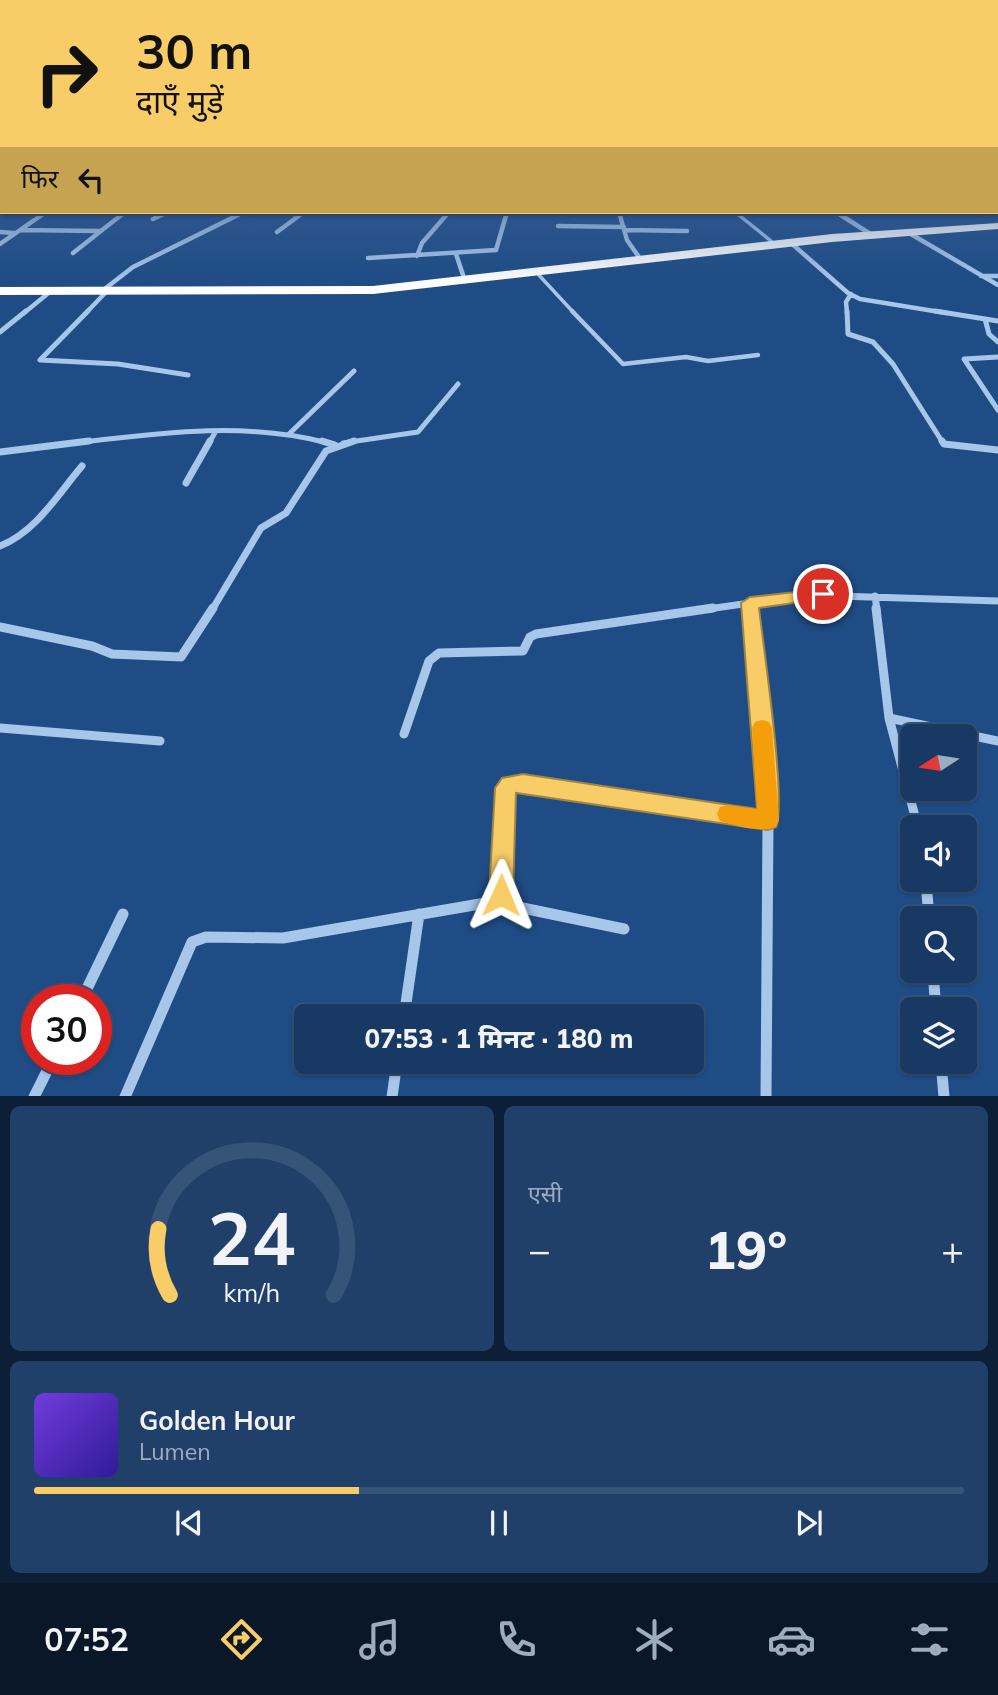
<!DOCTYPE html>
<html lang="hi">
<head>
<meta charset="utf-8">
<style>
	:root { --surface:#173964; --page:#20406a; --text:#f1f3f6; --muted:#9eacbf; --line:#365378; --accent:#f8cc66 }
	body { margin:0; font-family:Mulish,"Noto Sans Devanagari",sans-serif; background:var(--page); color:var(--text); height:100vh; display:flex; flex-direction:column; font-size:26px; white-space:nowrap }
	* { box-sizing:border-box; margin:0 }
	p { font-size:23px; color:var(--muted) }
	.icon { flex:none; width:38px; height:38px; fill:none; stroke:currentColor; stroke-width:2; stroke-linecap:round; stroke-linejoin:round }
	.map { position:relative; height:1096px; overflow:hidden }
	.details { display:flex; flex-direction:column; gap:10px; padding:10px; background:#0d1f37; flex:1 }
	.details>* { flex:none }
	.guide { position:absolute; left:0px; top:0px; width:999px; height:214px; box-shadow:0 2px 5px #0004,0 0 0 2px var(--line); background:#f8cc66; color:#111; overflow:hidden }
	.needle { width:46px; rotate:258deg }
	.controls { position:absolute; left:900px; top:724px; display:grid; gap:14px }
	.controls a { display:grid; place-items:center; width:77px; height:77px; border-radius:10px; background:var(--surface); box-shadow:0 2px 5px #0004,0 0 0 2px var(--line); font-size:35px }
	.speed { position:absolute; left:21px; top:984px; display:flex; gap:14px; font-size:35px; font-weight:700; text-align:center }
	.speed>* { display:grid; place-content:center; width:91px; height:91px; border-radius:50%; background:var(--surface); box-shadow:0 2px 5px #0004,0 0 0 2px var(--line); line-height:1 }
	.speed .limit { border:10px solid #d22; background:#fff; color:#111 }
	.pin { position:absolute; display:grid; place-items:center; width:60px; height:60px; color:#fff; margin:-30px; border:4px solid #fff; border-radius:50%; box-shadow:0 2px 7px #0007 }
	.me { position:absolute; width:77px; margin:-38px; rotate:1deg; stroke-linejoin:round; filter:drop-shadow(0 0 5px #0008) }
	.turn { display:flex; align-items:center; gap:24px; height:147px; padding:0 21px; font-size:32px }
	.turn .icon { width:91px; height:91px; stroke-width:2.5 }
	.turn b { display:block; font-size:49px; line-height:60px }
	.then { display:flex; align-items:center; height:66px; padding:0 21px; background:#0003; gap:14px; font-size:26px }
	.big { font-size:52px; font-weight:800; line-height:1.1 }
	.details .tile { flex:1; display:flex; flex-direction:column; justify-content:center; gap:10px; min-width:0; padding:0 24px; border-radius:10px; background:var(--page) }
	.details .dial { align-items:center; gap:0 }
	.dial svg { height:182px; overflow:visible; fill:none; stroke:var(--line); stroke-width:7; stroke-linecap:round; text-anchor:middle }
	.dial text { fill:var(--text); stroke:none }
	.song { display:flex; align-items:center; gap:21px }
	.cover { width:84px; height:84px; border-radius:10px; background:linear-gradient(135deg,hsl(260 70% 55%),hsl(250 70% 35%)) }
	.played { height:7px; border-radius:4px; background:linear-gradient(90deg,var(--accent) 35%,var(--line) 35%) }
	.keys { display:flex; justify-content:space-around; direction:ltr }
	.heat { display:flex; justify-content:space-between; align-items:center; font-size:38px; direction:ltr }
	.details .tiles { flex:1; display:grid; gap:10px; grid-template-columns:1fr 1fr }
	.tile:last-child { grid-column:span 2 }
	.trip { position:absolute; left:294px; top:1004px; width:410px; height:70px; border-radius:10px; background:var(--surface); box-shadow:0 2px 5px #0004,0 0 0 2px var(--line); font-weight:800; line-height:70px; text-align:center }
	.tabs { display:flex; height:112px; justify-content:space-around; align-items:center; background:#091728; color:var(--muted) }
	.tabs .icon { width:49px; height:49px }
	.tabs .current { color:var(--accent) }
	.tabs b { font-size:32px; color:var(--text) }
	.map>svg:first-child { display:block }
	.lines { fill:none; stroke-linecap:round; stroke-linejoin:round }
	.lane-far1 { stroke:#a6c6ea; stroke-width:3.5 }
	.lane { stroke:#a6c6ea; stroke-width:4.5 }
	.street-far4 { stroke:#a6c6ea; stroke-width:4.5 }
	.street-far3 { stroke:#a6c6ea; stroke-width:5 }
	.street-far2 { stroke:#a6c6ea; stroke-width:7 }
	.street-far1 { stroke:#a6c6ea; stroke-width:9 }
	.street { stroke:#a6c6ea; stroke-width:11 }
	.highway { fill:#fff; fill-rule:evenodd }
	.route { fill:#f8cc66; stroke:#a18542; stroke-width:2 }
	.slow { fill:#f59e0b }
</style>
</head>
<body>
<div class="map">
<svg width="998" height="1097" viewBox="0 0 998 1097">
	<rect width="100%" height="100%" fill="#1f4c85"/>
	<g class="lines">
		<path class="lane-far1" d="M735,212l41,33
			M537,273l37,40"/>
		<path class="lane" d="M572,311l51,53 63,-7 22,4 50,-6"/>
		<path class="street-far4" d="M619,212l8,28 14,20
			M836,212l36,23
			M153,219l15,-7
			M558,226l66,1
			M20,230l80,1
			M625,230l62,1
			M0,232l14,1
			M277,232l23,-17 -20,-3
			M909,233l89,52
			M791,243l57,50 12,6 86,14
			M0,244l46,-32
			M73,253l52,-41
			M456,254l9,27
			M417,256l5,-13 27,-31
			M368,258l128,-8 11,-38
			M981,276h17
			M102,291l31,-24 111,-55
			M24,313l27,-22
			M86,313l20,-21
			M847,313l-1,-11 5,-8"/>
		<path class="street-far3" d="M88,311l-48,49 78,4 70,11
			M847,311l1,23 25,8 20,22 50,79
			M935,311l63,10
			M985,319l4,15 9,8
			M0,332l26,-21
			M998,357l-34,2 34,51
			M289,434l65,-63
			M75,443c84,-10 170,-22 253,0
			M209,443l7,-12
			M343,443l75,-11 40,-48"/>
		<path class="street-far2" d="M322,441l13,4
			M942,441l2,3 54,6
			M0,452l89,-11
			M186,483l24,-42
			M0,546c36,-14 58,-52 82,-80
			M875,596l2,14
			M750,603l1,7
			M212,610l49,-82 25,-15 40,-62 28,-10
			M701,610l104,-15 193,6"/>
		<path class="street-far1" d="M751,608l17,182v34
			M876,608l13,110 28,106
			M0,627l92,19 20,8 69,3 32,-49
			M889,718l109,23
			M0,728l160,13
			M404,734l25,-73 10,-8 84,-2 7,-14 6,-3 177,-26
			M503,824l2,-36 4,-4 14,-1 245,37"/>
		<path class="street" d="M503,822l-3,61 3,17 10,6 111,23
			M916,822l2,6
			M926,880l3,39
			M933,971l3,39
			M82,999l41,-85
			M404,1017l15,-103
			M941,1062l3,35
			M34,1097l19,-38
			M125,1097l67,-155 14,-5 77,1 220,-38
			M392,1097l5,-35
			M766,1097l2,-275"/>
		<path class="highway" d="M998,223v6l-166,13 -459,52 -373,1v-8l373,-1 459,-52z"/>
	</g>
	<linearGradient id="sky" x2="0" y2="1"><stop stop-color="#112a49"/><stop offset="0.46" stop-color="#3c6194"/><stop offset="1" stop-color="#3c6194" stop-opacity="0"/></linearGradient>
	<rect width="998" height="284" fill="url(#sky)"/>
	<path class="route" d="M823,589l9,5 -3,4 -70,10c4,36 28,196 17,219l-8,3 -252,-37 -3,102 -4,8 -8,3 -9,-3 -3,-8 6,-107 7,-10 21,-4 234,35 -16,-206 9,-6z"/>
	<path class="slow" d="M762,720l7,2 3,6 7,92 -3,7c-15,6 -40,-1 -56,-6l-3,-7 3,-7 8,-2 29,4 -5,-81 3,-6z"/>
</svg>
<div class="controls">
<a><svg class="needle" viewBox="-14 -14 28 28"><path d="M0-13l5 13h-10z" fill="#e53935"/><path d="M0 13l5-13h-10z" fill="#9eacbf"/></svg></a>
<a><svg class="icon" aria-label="sound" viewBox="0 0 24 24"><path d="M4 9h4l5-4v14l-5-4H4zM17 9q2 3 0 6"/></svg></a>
<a><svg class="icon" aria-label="search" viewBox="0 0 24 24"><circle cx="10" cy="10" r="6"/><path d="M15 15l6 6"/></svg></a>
<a><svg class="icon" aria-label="layers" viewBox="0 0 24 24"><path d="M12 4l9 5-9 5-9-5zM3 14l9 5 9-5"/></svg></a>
</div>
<div class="speed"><div class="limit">30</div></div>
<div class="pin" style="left:823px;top:594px;background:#d93025"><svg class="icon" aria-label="arrive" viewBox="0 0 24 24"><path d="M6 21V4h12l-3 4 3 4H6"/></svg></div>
<svg class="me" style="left:501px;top:895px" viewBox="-20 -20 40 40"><path d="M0-17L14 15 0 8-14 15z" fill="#f8cc66" stroke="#fff" stroke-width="4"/></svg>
<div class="trip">07:53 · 1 मिनट · 180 m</div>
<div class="guide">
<div class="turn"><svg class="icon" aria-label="right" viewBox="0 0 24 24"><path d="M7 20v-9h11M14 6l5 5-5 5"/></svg><div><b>30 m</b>दाएँ मुड़ें</div></div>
<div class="then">फिर<svg class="icon" aria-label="left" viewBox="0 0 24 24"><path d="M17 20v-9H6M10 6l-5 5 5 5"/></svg></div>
</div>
</div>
<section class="details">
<div class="tiles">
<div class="tile dial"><svg viewBox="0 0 100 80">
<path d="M14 69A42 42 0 1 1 86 69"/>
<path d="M14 69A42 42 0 0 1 9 40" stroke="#f8cc66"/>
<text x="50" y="56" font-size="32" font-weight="700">24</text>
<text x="50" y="72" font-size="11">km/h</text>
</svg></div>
<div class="tile"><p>एसी</p>
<div class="heat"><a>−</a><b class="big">19°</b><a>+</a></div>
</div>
<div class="tile">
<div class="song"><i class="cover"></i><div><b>Golden Hour</b><p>Lumen</p></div></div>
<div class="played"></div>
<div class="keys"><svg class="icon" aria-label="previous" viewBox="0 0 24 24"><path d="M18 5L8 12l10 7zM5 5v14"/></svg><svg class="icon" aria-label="pause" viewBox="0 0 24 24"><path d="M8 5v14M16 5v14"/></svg><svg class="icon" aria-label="next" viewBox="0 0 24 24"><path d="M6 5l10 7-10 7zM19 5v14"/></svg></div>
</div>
</div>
</section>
<nav class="tabs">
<b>07:52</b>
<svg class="icon current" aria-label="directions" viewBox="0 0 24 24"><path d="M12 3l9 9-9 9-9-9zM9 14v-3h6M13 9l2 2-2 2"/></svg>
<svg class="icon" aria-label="music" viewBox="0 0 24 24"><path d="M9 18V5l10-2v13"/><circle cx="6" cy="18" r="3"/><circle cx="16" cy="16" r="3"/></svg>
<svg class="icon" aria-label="phone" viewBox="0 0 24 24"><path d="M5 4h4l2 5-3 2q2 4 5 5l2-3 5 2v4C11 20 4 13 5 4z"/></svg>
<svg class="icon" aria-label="climate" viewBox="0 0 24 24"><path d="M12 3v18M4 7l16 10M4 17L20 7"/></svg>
<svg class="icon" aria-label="car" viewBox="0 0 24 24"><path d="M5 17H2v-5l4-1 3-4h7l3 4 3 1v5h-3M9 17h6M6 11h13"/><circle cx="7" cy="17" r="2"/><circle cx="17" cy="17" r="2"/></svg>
<svg class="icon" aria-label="filters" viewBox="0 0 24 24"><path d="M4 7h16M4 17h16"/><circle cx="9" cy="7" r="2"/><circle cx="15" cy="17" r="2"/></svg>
</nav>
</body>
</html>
